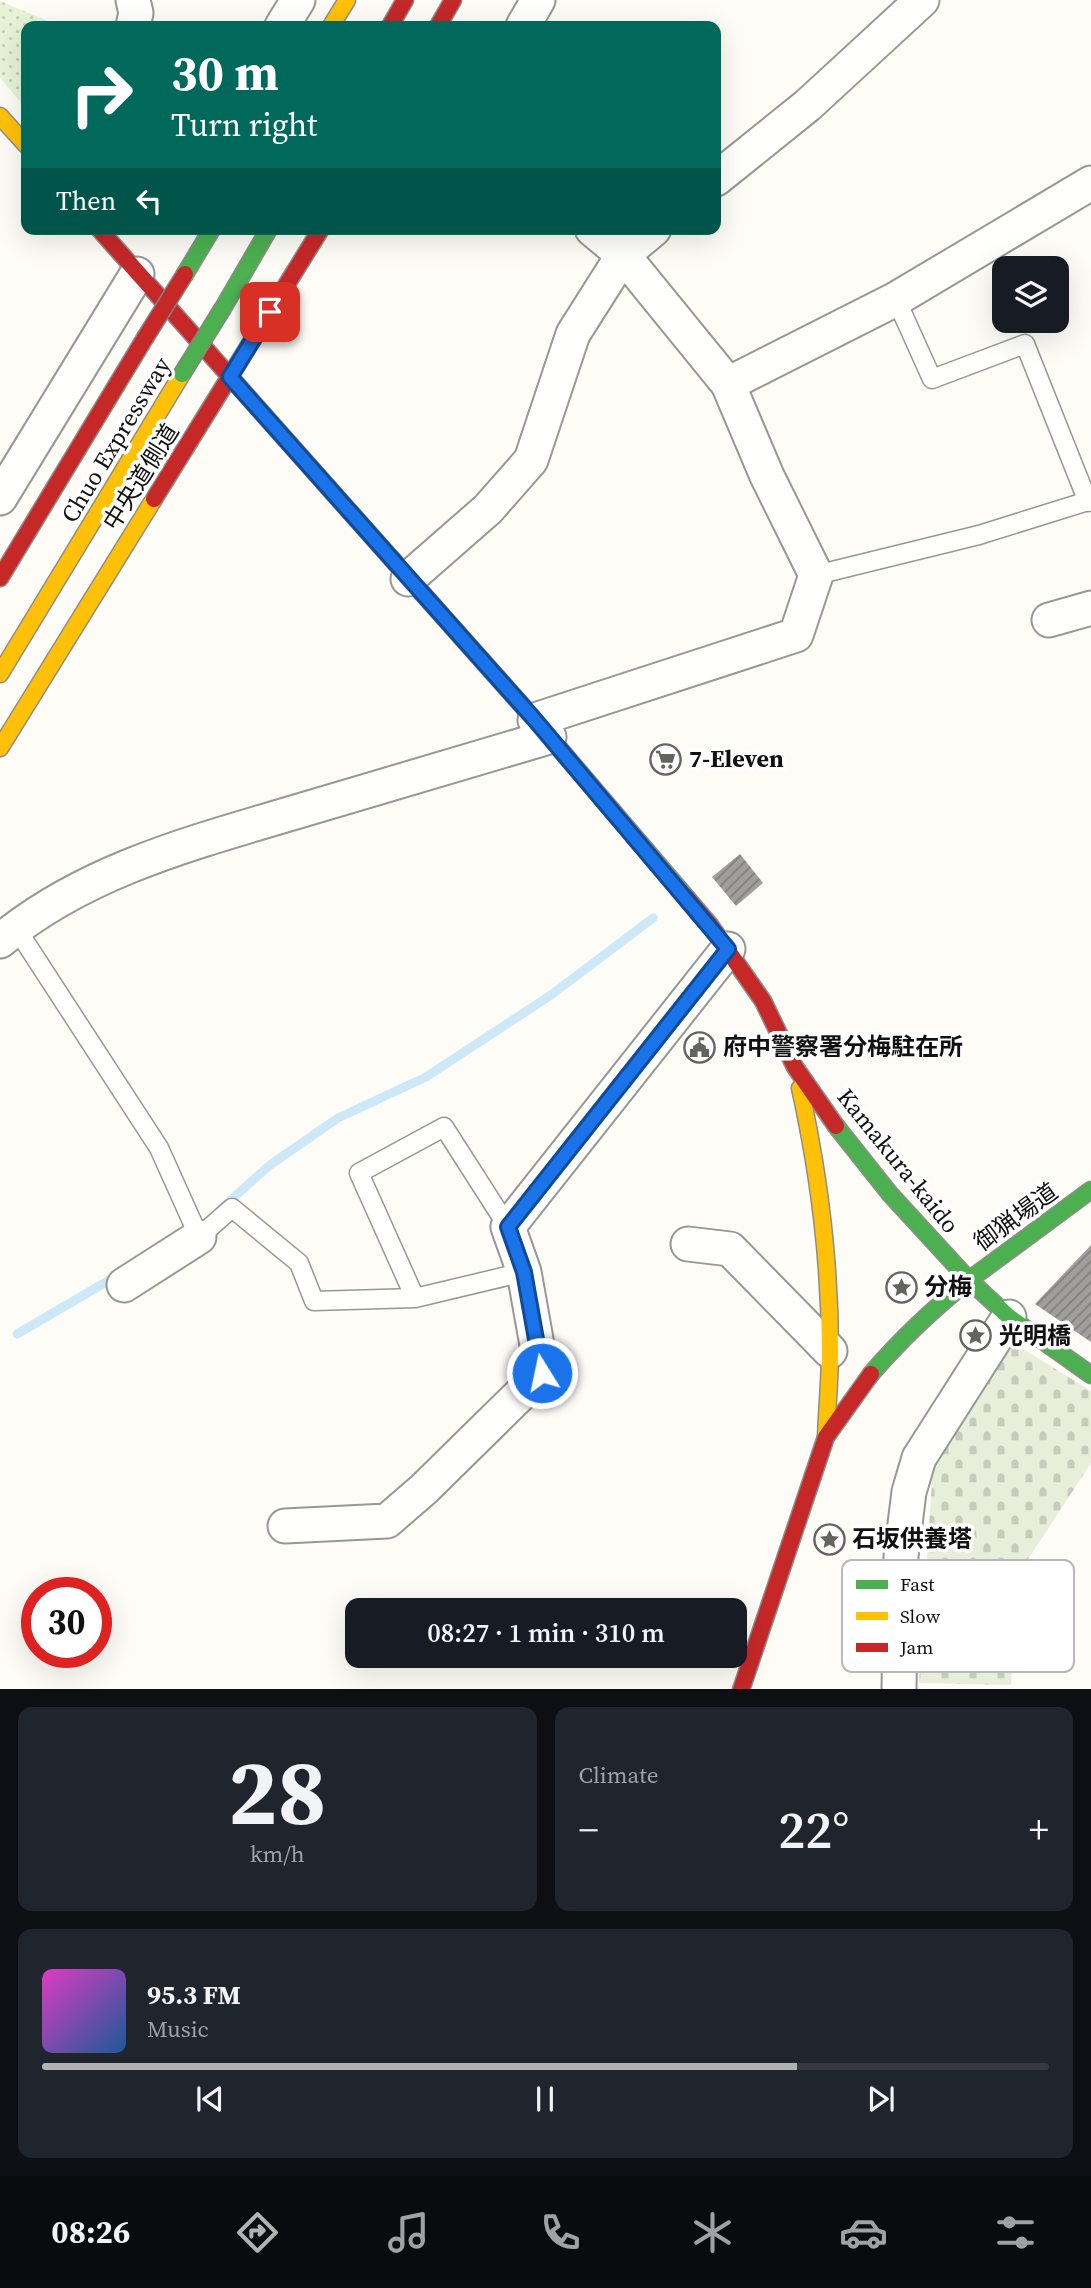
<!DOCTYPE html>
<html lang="en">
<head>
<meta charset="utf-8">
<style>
	:root { --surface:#171b24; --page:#20242c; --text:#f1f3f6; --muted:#9ea1a6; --line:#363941; --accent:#b2b2b3 }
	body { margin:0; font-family:"Source Serif 4","Noto Sans JP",serif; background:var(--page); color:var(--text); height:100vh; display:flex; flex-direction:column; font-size:26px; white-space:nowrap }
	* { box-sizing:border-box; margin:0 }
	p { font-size:23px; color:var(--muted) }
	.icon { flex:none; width:38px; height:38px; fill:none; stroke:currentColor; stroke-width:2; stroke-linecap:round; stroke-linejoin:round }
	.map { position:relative; height:1689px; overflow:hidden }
	.details { display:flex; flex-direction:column; gap:18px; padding:18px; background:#0d0f14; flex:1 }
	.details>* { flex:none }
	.banner { position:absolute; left:21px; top:21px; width:700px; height:214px; border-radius:14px; box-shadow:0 7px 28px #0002; background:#00695c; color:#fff; overflow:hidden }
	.tools { position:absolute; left:992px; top:256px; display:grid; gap:14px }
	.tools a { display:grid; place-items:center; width:77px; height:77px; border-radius:14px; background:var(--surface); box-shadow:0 7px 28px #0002; font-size:35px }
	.speed { position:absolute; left:21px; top:1577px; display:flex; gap:14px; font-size:35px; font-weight:700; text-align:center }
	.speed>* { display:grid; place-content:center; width:91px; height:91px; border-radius:50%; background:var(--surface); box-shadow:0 7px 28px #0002; line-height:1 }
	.speed .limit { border:10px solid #d22; background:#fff; color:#111 }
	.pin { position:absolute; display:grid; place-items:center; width:60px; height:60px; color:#fff; margin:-30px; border-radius:14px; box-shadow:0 4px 10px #0006 }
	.me { position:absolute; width:77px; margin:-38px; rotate:350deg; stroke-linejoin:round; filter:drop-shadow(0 0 5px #0008) }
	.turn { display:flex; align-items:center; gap:24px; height:147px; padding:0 35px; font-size:32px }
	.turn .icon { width:91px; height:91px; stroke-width:2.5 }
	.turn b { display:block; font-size:49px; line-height:60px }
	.then { display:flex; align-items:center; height:66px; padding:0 35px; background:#0003; gap:14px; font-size:26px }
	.big { font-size:52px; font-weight:600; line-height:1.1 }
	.details .widget { flex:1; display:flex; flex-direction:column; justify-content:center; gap:10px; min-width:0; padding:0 24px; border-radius:14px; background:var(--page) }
	.details .dial { align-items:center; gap:0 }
	.dial b { font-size:91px; line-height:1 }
	.song { display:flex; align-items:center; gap:21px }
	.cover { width:84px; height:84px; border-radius:10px; background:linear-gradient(135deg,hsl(310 70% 55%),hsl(210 70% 35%)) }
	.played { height:7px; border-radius:4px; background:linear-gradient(90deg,var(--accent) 75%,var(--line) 75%) }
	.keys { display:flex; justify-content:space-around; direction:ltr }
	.heat { display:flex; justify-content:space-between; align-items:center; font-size:38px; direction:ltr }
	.details .tiles { flex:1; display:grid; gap:18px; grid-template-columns:1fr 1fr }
	.widget:last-child { grid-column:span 2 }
	.trip { position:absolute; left:345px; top:1598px; width:402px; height:70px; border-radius:14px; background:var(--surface); box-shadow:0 7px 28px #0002; font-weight:600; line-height:70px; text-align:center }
	.dock { display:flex; height:112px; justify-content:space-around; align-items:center; background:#090b0e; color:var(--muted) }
	.dock .icon { width:49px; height:49px }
	.dock .selected { color:var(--accent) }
	.dock b { font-size:32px; color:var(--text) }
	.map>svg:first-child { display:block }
	.cemetery { fill:url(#cemetery-stones) }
	.park { fill:url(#park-dots) }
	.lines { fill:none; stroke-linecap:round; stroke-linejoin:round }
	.stream { stroke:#cde8f7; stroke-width:9 }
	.building { fill:url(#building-hatch) }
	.lane-casing { stroke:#979795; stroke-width:21 }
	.street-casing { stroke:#979795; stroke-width:37 }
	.fast-casing { stroke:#8e8d8b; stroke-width:19 }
	.slow-casing { stroke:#8e8d8b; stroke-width:19 }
	.jam-casing { stroke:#8e8d8b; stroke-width:19 }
	.lane { stroke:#fffffe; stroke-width:18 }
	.street { stroke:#fffffe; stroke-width:33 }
	.fast { stroke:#4caf50; stroke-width:16 }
	.slow { stroke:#ffc107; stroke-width:16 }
	.jam { stroke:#c62828; stroke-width:16 }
	.fast-bridge-casing { stroke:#858482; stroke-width:19; stroke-linecap:butt }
	.jam-bridge-casing { stroke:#858482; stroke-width:19; stroke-linecap:butt }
	.fast-bridge { stroke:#4caf50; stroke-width:16 }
	.jam-bridge { stroke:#c62828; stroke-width:16 }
	.route-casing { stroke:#114b97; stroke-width:18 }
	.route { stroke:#1a73e8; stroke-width:12 }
	.labels { text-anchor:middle; stroke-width:7; stroke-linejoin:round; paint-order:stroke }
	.street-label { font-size:24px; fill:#111; stroke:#fff }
	.poi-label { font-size:24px; font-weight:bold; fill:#111; stroke:#fff; text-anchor:start }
	.key { fill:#fff; stroke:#b8b8b8; stroke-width:2 }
	.key-label { font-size:19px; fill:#111 }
</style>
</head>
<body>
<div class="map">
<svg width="1091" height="1690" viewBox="0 0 1091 1690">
	<defs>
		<pattern id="cemetery-stones" width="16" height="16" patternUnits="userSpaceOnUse" patternTransform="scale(1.75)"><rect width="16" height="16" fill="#e9eedb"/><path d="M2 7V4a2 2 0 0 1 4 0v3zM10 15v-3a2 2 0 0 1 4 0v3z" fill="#c7cbbb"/></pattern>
		<pattern id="park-dots" width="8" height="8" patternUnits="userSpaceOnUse" patternTransform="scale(1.75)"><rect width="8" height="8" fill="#e7f3d7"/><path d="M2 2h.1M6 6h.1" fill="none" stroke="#c5cfb8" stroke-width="1.8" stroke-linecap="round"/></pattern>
		<pattern id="building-hatch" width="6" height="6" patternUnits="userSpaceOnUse" patternTransform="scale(1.75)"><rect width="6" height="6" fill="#a19f9c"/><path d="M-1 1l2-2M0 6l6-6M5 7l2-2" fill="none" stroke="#82807e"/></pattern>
	</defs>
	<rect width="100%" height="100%" fill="#fdfcf7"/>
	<path class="cemetery" d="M1010,1341l81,50v72l-64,98 -10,40 -6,84 -92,-2 14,-217z"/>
	<path class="park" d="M0,1l60,25h-34v82l-26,-30z"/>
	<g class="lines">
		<path class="stream" d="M223,1207l47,-42 68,-47 88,-41 125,-82 102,-77
			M17,1334l101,-59"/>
	</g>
	<path class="building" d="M740,854l23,29 -27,23 -24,-29z
		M1091,1245v97l-56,-38z"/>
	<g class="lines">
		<defs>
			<path id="lane" d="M896,299l36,80 93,-35 63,158
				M816,575l163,-40 112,-35
				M16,928l143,220 40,89 33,-29 67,55 15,38 101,-3 109,-26
				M415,1298l-56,-125 85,-46 64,100"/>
			<path id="street" d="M133,0l3,13 -3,13
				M282,26l16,-26
				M523,26l15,-26
				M716,179l92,-74 114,-105
				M728,384l168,-85 195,-116
				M0,498l137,-224
				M408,579l80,-70 43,-49 42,-126 50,-79 31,-26
				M1049,620l42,-12
				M535,720l261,-85 20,-60 -49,-99 -39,-92 -105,-129 -31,-26
				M0,941c85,-71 195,-99 299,-130 84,-25 167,-50 250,-74
				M688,1244l42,5 100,102
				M124,1285l75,-48
				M285,1526l102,-5 37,-32 118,-116 -18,-101 -16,-45 220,-278
				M899,1690l2,-134 8,-64 10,-34 90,-141"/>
			<path id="fast" d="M185,274l27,-45
				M223,308l46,-79
				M350,512l185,208 151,177
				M836,1126l54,68 79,86c-36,29 -68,59 -98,94
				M1091,1190l-122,90 40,37 82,58"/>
			<path id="slow" d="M331,26l16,-26
				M0,116l26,29
				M0,674l182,-300
				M0,748l154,-249
				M800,1088c19,86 30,174 30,263 0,28 -3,57 -4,86"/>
			<path id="jam" d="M390,26l15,-26
				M438,26l15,-26
				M99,229l251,283
				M154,499l167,-270
				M0,578l145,-240
				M686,897l24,28 53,76 32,66 41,59
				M741,1690l85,-253 45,-63"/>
		</defs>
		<use href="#lane" class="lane-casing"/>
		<use href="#street" class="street-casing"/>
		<use href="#fast" class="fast-casing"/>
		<use href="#slow" class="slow-casing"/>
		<use href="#jam" class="jam-casing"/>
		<use href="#lane" class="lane"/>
		<use href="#street" class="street"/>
		<use href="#fast" class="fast"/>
		<use href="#slow" class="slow"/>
		<use href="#jam" class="jam"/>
		<defs>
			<path id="fast-bridge" d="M182,374l41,-66"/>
			<path id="jam-bridge" d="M145,338l40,-64"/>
		</defs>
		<use href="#fast-bridge" class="fast-bridge-casing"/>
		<use href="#jam-bridge" class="jam-bridge-casing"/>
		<use href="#fast-bridge" class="fast-bridge"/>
		<use href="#jam-bridge" class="jam-bridge"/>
	</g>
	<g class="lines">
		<defs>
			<path id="route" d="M270,312l-40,65 305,343 193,229 -220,278 16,45 18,101"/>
		</defs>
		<use href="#route" class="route-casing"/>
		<use href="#route" class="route"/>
	</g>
	<defs>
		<symbol id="supermarket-ring" viewBox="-11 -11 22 22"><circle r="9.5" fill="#fff" stroke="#646362" stroke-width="1.5"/><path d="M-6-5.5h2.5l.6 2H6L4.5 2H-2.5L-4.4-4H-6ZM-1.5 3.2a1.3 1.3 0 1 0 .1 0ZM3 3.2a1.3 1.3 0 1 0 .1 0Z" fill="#646362"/></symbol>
		<symbol id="civic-ring" viewBox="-11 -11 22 22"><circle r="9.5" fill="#fff" stroke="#646362" stroke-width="1.5"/><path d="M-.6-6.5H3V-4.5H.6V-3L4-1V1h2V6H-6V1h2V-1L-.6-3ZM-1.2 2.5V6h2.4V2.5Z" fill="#646362"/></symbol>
		<symbol id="sight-ring" viewBox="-11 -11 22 22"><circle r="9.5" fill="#fff" stroke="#646362" stroke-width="1.5"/><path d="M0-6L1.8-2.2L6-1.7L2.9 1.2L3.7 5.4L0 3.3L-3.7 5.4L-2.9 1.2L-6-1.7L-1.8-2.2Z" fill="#646362"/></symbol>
	</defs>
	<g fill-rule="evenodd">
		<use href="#supermarket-ring" x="648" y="742" width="35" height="35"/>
		<use href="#civic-ring" x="682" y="1030" width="35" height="35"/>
		<use href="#sight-ring" x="884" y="1270" width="35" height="35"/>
		<use href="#sight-ring" x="958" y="1318" width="35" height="35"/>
		<use href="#sight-ring" x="812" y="1522" width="35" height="35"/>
	</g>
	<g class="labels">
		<g class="street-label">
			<text transform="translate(116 440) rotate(-59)" y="8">Chuo Expressway</text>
			<text transform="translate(141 477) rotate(-58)" y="8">中央道側道</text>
			<text transform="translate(898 1161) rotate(51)" y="8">Kamakura-kaido</text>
			<text transform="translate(1016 1217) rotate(-36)" y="8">御猟場道</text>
		</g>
		<g class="poi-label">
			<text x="689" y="767">7-Eleven</text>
			<text x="723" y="1055">府中警察署分梅駐在所</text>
			<text x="924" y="1295">分梅</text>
			<text x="999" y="1344">光明橋</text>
			<text x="852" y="1547">石坂供養塔</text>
		</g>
	</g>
	<rect x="842" y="1560" width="232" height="112" rx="10" class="key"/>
	<rect x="856" y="1580" width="32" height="9" fill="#4caf50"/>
	<rect x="856" y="1612" width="32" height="8" fill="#ffc107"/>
	<rect x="856" y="1643" width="32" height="9" fill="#c62828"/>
	<g class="key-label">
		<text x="900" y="1591">Fast</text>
		<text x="900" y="1623">Slow</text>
		<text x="900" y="1654">Jam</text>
	</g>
</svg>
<div class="tools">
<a><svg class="icon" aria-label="layers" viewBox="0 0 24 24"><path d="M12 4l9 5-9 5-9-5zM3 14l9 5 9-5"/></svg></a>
</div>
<div class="speed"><div class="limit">30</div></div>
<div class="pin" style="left:270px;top:312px;background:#d93025"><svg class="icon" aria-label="arrive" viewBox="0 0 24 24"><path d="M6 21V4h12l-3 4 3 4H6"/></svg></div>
<svg class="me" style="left:542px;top:1373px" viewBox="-20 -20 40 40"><circle r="17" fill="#1a73e8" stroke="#fff" stroke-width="3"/><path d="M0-11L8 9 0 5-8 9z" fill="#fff"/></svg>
<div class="trip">08:27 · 1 min · 310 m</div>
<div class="banner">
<div class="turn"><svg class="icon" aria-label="right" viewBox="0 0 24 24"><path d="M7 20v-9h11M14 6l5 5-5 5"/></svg><div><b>30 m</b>Turn right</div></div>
<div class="then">Then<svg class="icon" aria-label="left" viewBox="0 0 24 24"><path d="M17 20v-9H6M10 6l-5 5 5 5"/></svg></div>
</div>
</div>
<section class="details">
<div class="tiles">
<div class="widget dial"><b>28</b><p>km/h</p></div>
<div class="widget"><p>Climate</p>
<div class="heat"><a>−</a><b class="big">22°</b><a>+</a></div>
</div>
<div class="widget">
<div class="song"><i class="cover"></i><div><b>95.3 FM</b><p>Music</p></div></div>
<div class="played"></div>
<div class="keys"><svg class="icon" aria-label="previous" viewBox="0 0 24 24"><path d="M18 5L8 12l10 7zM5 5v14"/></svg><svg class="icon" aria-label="pause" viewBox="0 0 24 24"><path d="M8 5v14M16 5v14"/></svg><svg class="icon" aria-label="next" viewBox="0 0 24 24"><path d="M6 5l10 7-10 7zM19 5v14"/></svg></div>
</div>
</div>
</section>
<nav class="dock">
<b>08:26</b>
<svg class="icon selected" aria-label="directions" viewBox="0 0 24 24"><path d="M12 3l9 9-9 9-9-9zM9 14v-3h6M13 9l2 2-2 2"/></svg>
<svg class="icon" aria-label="music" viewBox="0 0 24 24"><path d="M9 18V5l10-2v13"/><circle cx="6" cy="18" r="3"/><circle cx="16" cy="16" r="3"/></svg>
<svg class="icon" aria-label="phone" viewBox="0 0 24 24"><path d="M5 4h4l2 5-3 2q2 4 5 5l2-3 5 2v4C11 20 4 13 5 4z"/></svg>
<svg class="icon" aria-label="climate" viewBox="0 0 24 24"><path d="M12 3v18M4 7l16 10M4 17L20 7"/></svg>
<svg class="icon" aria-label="car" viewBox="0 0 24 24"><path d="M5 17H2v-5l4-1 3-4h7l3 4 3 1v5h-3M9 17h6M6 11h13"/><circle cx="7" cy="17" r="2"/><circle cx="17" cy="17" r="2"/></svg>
<svg class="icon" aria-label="filters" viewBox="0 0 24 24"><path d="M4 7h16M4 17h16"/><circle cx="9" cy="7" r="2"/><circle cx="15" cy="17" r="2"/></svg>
</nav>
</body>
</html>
